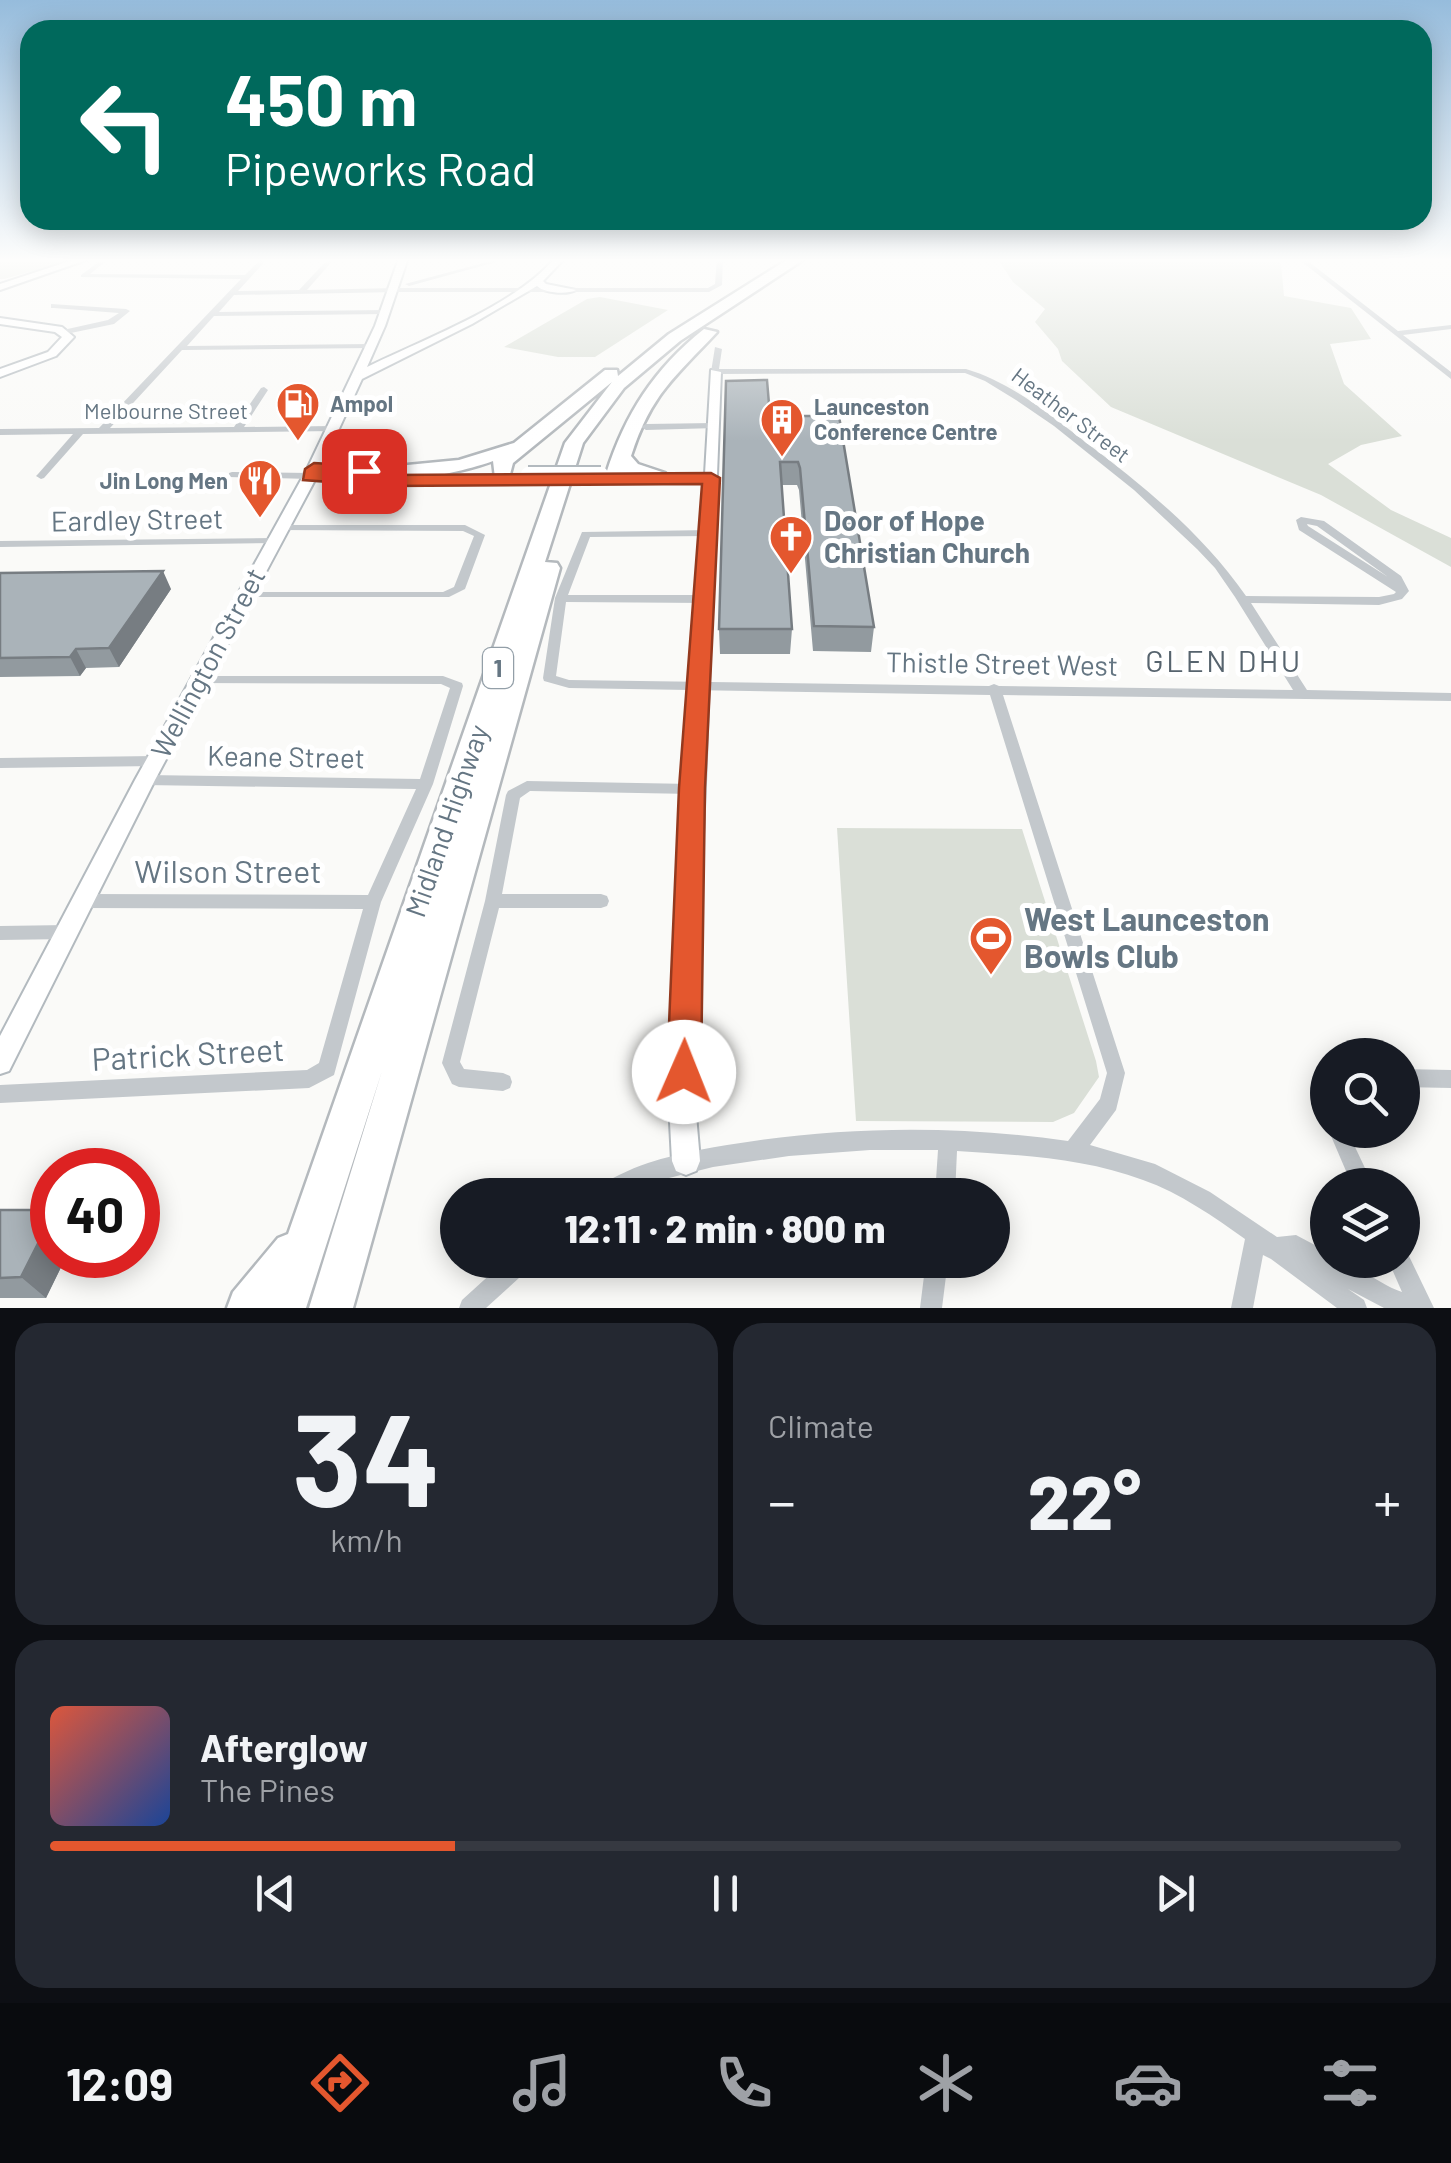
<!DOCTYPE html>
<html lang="en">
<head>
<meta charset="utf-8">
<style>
	:root { --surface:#171b24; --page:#242831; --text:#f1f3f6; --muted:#9ea1a6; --line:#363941; --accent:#e4572e }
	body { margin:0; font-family:Barlow,sans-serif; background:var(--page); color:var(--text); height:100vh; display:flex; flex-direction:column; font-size:38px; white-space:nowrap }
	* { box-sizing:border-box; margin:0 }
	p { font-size:32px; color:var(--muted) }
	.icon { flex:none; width:55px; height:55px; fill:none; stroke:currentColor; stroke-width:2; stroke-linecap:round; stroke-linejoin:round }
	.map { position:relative; height:1308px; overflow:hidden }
	.drawer { display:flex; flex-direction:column; gap:15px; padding:15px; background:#0d0f14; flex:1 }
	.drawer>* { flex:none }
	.top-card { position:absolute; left:20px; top:20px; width:1412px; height:210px; border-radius:30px; box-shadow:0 5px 25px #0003; background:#00695c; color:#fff; overflow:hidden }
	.buttons { position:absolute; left:1310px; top:1038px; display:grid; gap:20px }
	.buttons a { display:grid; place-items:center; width:110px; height:110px; border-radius:50%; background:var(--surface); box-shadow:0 5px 25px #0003; font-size:50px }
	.speed { position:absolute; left:30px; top:1148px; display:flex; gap:20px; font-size:50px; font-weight:700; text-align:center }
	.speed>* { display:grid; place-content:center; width:130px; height:130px; border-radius:50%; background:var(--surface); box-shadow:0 5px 25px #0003; line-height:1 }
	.speed .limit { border:15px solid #d22; background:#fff; color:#111 }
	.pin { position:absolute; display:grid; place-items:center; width:85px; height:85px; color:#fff; margin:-42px; border-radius:20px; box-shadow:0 5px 15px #0006 }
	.me { position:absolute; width:110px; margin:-55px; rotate:1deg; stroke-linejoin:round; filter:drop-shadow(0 0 8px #0008) }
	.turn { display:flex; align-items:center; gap:35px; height:210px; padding:0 40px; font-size:45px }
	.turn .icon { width:130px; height:130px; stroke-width:2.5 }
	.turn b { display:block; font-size:70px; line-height:85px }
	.big { font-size:75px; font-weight:800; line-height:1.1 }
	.drawer .tile { flex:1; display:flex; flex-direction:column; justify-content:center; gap:15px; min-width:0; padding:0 35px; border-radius:30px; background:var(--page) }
	.drawer .dial { align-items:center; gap:0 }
	.dial b { font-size:130px; line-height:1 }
	.song { display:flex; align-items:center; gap:30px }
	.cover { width:120px; height:120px; border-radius:15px; background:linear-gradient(135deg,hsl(10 70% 55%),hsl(220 70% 35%)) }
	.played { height:10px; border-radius:5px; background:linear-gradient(90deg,var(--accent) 30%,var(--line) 30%) }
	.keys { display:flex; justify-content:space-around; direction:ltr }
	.heat { display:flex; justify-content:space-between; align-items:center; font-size:55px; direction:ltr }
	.drawer .tiles { flex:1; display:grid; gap:15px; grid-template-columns:1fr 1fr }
	.tile:last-child { grid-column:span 2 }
	.trip { position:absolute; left:440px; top:1178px; width:570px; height:100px; border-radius:50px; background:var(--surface); box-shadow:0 5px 25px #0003; font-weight:800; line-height:100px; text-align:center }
	.dock { display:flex; height:160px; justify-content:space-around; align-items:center; background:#090b0e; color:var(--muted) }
	.dock .icon { width:70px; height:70px }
	.dock .selected { color:var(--accent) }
	.dock b { font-size:45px; color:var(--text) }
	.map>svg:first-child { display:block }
	.green { fill:#dadfd7 }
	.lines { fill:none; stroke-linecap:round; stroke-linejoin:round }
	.secondary-casing { stroke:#b3babf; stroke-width:4 }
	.highway-casing { stroke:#b4b9bd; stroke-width:5 }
	.street { fill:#c3c8cc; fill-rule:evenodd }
	.secondary { fill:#fff; fill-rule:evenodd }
	.highway { fill:#fff; fill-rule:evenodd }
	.secondary-bridge-casing { stroke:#b3babf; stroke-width:18; stroke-linecap:butt }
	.secondary-bridge { stroke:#fff; stroke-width:14 }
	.wall { fill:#929a9f }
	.shaded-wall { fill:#777d82 }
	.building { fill:#aab3b9; stroke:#777d82; stroke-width:2.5 }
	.route { fill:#e4572e; stroke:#94391e; stroke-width:2.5 }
	.labels { text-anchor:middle; stroke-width:10; stroke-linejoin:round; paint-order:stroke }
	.far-poi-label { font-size:22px; font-weight:bold; fill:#657683; stroke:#fff; text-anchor:start }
	.far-street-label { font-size:22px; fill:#657683; stroke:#fff }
	.shield { fill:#fff; stroke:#939fa8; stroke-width:2.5 }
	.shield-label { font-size:25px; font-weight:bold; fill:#657683 }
	.street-label { font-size:28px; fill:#657683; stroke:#fff }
	.poi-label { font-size:28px; font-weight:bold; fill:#657683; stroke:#fff; text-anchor:start }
	.neighbourhood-label { font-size:30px; letter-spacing:2.5px; fill:#57646e; stroke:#fff }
	.near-street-label { font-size:32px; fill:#657683; stroke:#fff }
	.near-poi-label { font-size:32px; font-weight:bold; fill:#657683; stroke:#fff; text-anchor:start }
</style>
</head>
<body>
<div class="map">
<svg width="1451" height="1308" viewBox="0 0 1451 1308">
	<rect width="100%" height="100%" fill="#fafaf8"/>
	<path class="green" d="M0,258h80l-76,21h-4z
		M997,258h278l6,6 3,32 67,12 20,31 -41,5 14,40 58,52 -41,9 -33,19 63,46 60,28v29l-130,-72 -210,-88 -49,-46 -4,-12 -23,-27 10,-13 -32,-27z
		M600,297l68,13 -73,47h-37l-54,-10 83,-48z
		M837,828l185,1 74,232 3,16 -25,36 -21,9 -197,-1z"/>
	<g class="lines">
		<defs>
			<path id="secondary" d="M79,258h13l-92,32v-6z
				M399,258h9l-23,68 -18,41c57,-28 148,-61 188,-109h10l-22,23 3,3 30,6c-9,5 -32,3 -39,-4l-65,38 -110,55 -43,93 68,4 140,-1 7,4 -7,4 -140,1 -72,-4 -160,300 -146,291 -9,3v-38l135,-256 172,-311 68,-143z
				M0,318l62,9 12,10 -18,19 -56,21v-8l48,-17 14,-15 -7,-5 -55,-8z
				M711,370l10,2 -25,642 -1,89 5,58 -4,10 -10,4 -10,-4 -4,-10 -3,-58 2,-89 33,-532 -121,1 -7,-4 7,-4 122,-1z"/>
			<path id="highway" d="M790,258h16l-126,83 -56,47 -41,55 -38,119 12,1 3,5 -207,740h-44l73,-237 -76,237h-79l6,-16 45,-54 10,-4 277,-791 47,-61 -99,81 -4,15h-14l-2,-17c-22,8 -88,26 -106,11l10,-6 62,-6 55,-17 91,-73h12l1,6 51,-42z
				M704,329l13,3c-42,45 -66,62 -86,124l7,8 27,9 -10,6 -29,-6 -3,5h-14l-3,-4c19,-60 48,-105 98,-145z"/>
		</defs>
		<use href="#secondary" class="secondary-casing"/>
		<use href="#highway" class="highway-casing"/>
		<path class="street" d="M262,258h6l-30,33 61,-1 30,-32h6l-28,32 88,-2h313l7,-4 2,-26h6l-1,27 -13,7h-312l-163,3 -15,17 167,-2 4,2 -4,2 -172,2 -27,30 184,-2 4,2 -4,2 -189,2 -72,78 124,-1 27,-39 3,-1 4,3 -24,37 89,-1 5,3 -2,2 -253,3 -39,44 -3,1 -5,-3 2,-2 35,-40 -73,1v-6l99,-1 142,-149 -160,-2v-2l19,-14 5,1 -15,12 155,1z
			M502,258h9l-102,28 -4,-2z
			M1297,258h7l94,73 53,-6v4l-48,6 48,37v7z
			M51,304l75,5 4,2 -16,13 -48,10h-3v-4l45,-10 11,-7 -65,-5h-3z
			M715,347l7,2 -3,20h247c44,13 82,44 118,72 60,45 119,93 162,155l133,1 15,-3 2,-2 -97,-62 -3,-10 5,-3 23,4 77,55 8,15 -7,8 -23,6 -128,-2 56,87 144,3v8l-448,-6 122,378 -9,37 -26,35 65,19 55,28 67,45 19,-2 32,17v8c26,0 49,24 74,32l-14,-32h14v-9l5,1 27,56h-50l-36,-19 16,11 3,8h-30l-66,-49 -8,-4 -10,53h-22l14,-69c-31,-22 -65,-46 -102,-59 -59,-22 -123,-25 -186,-29l-2,44h-20l3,-45h-68l-81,6 -76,11 -64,16 -26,12h-34l3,-7c18,-8 37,-19 56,-25 34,-11 70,-17 106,-22 103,-15 211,-15 314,0l32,-42 7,-26 -117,-378 -421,-7 -25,-7 -1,-3 12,-80 27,-66 128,-2 5,3 -5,3 -120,1 -22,58h138l6,4 -6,4 -140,-1 -10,74 13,4 420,6 5,-2 5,2 294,4 -58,-93 -20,-29 -18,-19 -63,-59 -80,-64 -38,-26 -31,-19 -20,-8 -250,1 -4,-2zM1307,524l10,2 71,51 -80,-51z
			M713,423l5,3 -2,2 -70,2 -5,-3 5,-3z
			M232,472l78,1 5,3 -5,3 -81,-2v-4z
			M282,525h183l20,10 -20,54 -16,8h-208l-2,-2 2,-2 4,-1h198l11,-5 20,-51 -11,-5 -185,-1 -1,-2z
			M274,538l4,1 1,2 -1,2 -278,4v-6z
			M201,676h242l19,7 1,3 -30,98 -52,118 -47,173 -25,13 -309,15v-18l307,-15 12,-7 44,-154 -280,-1 -6,-2 -2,-5 2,-5 6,-2 285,1 48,-106 -271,-4 -5,-1 -2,-4 2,-4 5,-1 275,4 30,-91 -9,-4 -245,-1 -1,-3z
			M156,756l5,1 2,4 -2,4 -5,1 -156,2v-10z
			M527,781l165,3 5,1 2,4 -2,4 -5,1 -162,-3 -10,7 -18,96h99l6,2 2,5 -2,5 -6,2h-102l-39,154 4,7 39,4 7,3 2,6 -2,6 -7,3 -44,-4 -7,-3 -10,-21 43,-162 21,-106 2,-4z
			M67,925l6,2 2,5 -2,5 -6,2 -67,1v-14z
			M1402,1069l49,1v18l-49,-1z
			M1328,1074v39l-7,-2c-4,-11 -4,-24 0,-34z
			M1328,1129l19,1 26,55h-21z
			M506,1260h27l-3,8 -44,40h-27l3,-8z
			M926,1260h22l-6,48h-22z"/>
		<use href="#secondary" class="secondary"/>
		<use href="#highway" class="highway"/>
		<defs>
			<path id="secondary-bridge" d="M528,474h73"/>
		</defs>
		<use href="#secondary-bridge" class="secondary-bridge-casing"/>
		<use href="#secondary-bridge" class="secondary-bridge"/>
	</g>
	<path class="wall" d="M770,416h69l35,211 -3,25 -58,-1 -14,-161 -2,-5h-15l10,144 -2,25h-70l-1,-25z
		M0,573l171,16 -52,78 -33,1 -6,8 -80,1z
		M0,1210l52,45h15l-21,43h-46z"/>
	<path class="shaded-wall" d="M163,571l8,18 -52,78 -10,-19z
		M76,649l10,19 -6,8 -10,-19z
		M49,1210l3,3v42h15l-21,43 -25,-21z"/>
	<path class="building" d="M767,380l3,36h69l35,211 -60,-1 -14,-158 -2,-6h-18l12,167h-73l7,-248z
		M163,571l-54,77 -33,1 -6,8 -70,1v-85z
		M0,1210h49l-3,6h6l-31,61 -21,1z"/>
	<linearGradient id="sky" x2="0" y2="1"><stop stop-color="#96bcdc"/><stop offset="0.59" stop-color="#fdfdfc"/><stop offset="1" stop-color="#fdfdfc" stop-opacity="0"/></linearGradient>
	<rect width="1451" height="441" fill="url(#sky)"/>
	<path class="route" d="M314,463l50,3 7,1v7l16,1 324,-2 9,5 -15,310 -4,284 -5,11 -12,5 -12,-5 -5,-11 12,-284 23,-304 -315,2 -84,-6 2,-11z"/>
	<defs>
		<symbol id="fuel-pin" viewBox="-11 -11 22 30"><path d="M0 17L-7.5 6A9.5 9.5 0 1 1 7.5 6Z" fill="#e4572e" stroke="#fff"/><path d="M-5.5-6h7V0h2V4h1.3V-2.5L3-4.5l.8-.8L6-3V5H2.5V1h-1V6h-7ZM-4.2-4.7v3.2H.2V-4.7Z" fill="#fff"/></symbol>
		<symbol id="building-pin" viewBox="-11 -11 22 30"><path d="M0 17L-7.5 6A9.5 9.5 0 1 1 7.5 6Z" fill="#e4572e" stroke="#fff"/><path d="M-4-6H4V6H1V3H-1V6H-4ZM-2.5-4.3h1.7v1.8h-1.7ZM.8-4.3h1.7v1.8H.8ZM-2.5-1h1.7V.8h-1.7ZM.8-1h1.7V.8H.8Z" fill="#fff"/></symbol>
		<symbol id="restaurant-pin" viewBox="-11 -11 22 30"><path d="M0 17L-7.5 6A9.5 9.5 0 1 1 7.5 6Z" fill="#e4572e" stroke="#fff"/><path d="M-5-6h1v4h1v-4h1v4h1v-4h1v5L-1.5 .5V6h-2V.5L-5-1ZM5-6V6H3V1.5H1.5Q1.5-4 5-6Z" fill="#fff"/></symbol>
		<symbol id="church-pin" viewBox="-11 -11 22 30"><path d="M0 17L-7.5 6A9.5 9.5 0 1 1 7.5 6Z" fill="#e4572e" stroke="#fff"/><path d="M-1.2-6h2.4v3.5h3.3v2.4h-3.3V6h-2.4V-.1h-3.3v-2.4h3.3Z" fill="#fff"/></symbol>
		<symbol id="stadium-pin" viewBox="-11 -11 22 30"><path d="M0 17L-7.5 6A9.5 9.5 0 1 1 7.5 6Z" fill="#e4572e" stroke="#fff"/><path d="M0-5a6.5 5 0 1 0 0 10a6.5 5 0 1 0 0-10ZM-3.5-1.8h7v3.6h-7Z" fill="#fff"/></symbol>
	</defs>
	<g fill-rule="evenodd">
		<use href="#fuel-pin" x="273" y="379" width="50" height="68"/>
		<use href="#building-pin" x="757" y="395" width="50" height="68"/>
		<use href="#restaurant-pin" x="235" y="456" width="50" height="68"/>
		<use href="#church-pin" x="766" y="512" width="50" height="68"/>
		<use href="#stadium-pin" x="966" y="913" width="50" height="68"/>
	</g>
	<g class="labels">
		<g class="far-poi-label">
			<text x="330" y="412">Ampol</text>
			<text x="814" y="415">Launceston<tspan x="814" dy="25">Conference Centre</tspan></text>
			<text x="228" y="489" text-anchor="end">Jin Long Men</text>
		</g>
		<g class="far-street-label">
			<text x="166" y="419">Melbourne Street</text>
			<text transform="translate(1071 415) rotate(37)" y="8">Heather Street</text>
		</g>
		<rect class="shield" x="483" y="648" width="30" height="40" rx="8"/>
		<g class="shield-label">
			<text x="498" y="677">1</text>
		</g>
		<g class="street-label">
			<text transform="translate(137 520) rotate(-1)" y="10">Eardley Street</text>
			<text transform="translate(208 663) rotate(-62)" y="10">Wellington Street</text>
			<text transform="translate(1002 664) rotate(1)" y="10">Thistle Street West</text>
			<text transform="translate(286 757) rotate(1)" y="10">Keane Street</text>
			<text transform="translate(447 821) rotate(-71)" y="10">Midland Highway</text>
		</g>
		<g class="poi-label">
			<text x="824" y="531">Door of Hope<tspan x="824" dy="32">Christian Church</tspan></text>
		</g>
		<g class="neighbourhood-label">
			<text x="1224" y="672">GLEN DHU</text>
		</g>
		<g class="near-street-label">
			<text x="228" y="883">Wilson Street</text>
			<text transform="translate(188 1055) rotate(-3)" y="11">Patrick Street</text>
		</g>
		<g class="near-poi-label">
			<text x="1024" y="931">West Launceston<tspan x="1024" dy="37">Bowls Club</tspan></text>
		</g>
	</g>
</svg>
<div class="buttons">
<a><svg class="icon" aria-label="search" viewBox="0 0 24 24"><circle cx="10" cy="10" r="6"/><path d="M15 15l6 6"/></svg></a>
<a><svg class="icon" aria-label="layers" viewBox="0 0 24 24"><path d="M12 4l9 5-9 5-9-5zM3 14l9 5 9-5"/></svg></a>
</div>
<div class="speed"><div class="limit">40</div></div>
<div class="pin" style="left:364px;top:471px;background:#d93025"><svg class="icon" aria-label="arrive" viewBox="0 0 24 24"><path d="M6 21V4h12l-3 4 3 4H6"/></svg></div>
<svg class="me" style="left:684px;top:1072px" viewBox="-20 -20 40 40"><circle r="19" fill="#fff"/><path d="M0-13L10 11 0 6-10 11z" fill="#e4572e"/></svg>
<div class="trip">12:11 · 2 min · 800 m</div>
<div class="top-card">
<div class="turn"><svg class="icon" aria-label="left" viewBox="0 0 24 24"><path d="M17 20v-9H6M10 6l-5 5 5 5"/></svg><div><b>450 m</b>Pipeworks Road</div></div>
</div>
</div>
<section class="drawer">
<div class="tiles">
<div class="tile dial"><b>34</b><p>km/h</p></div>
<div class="tile"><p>Climate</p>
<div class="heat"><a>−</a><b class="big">22°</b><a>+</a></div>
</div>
<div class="tile">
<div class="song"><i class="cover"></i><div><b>Afterglow</b><p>The Pines</p></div></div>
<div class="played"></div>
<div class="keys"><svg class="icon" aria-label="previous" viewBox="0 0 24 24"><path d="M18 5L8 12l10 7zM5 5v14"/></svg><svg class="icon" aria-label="pause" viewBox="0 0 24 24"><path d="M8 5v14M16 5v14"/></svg><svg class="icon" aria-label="next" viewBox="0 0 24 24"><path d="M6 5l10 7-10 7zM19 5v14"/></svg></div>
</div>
</div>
</section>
<nav class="dock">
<b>12:09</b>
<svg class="icon selected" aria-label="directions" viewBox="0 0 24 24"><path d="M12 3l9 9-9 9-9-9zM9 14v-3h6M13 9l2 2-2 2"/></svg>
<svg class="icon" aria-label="music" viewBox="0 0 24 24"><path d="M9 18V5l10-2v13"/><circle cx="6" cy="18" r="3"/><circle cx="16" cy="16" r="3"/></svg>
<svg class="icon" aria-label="phone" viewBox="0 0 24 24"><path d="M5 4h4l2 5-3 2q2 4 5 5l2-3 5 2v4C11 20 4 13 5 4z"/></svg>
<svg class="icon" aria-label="climate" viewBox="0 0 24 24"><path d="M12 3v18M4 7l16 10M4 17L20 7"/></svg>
<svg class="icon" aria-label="car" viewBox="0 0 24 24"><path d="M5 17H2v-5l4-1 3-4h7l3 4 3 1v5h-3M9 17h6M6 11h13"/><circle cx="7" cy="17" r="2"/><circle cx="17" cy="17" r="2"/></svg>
<svg class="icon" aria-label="filters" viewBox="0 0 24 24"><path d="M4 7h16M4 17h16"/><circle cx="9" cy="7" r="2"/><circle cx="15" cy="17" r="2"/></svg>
</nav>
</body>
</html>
